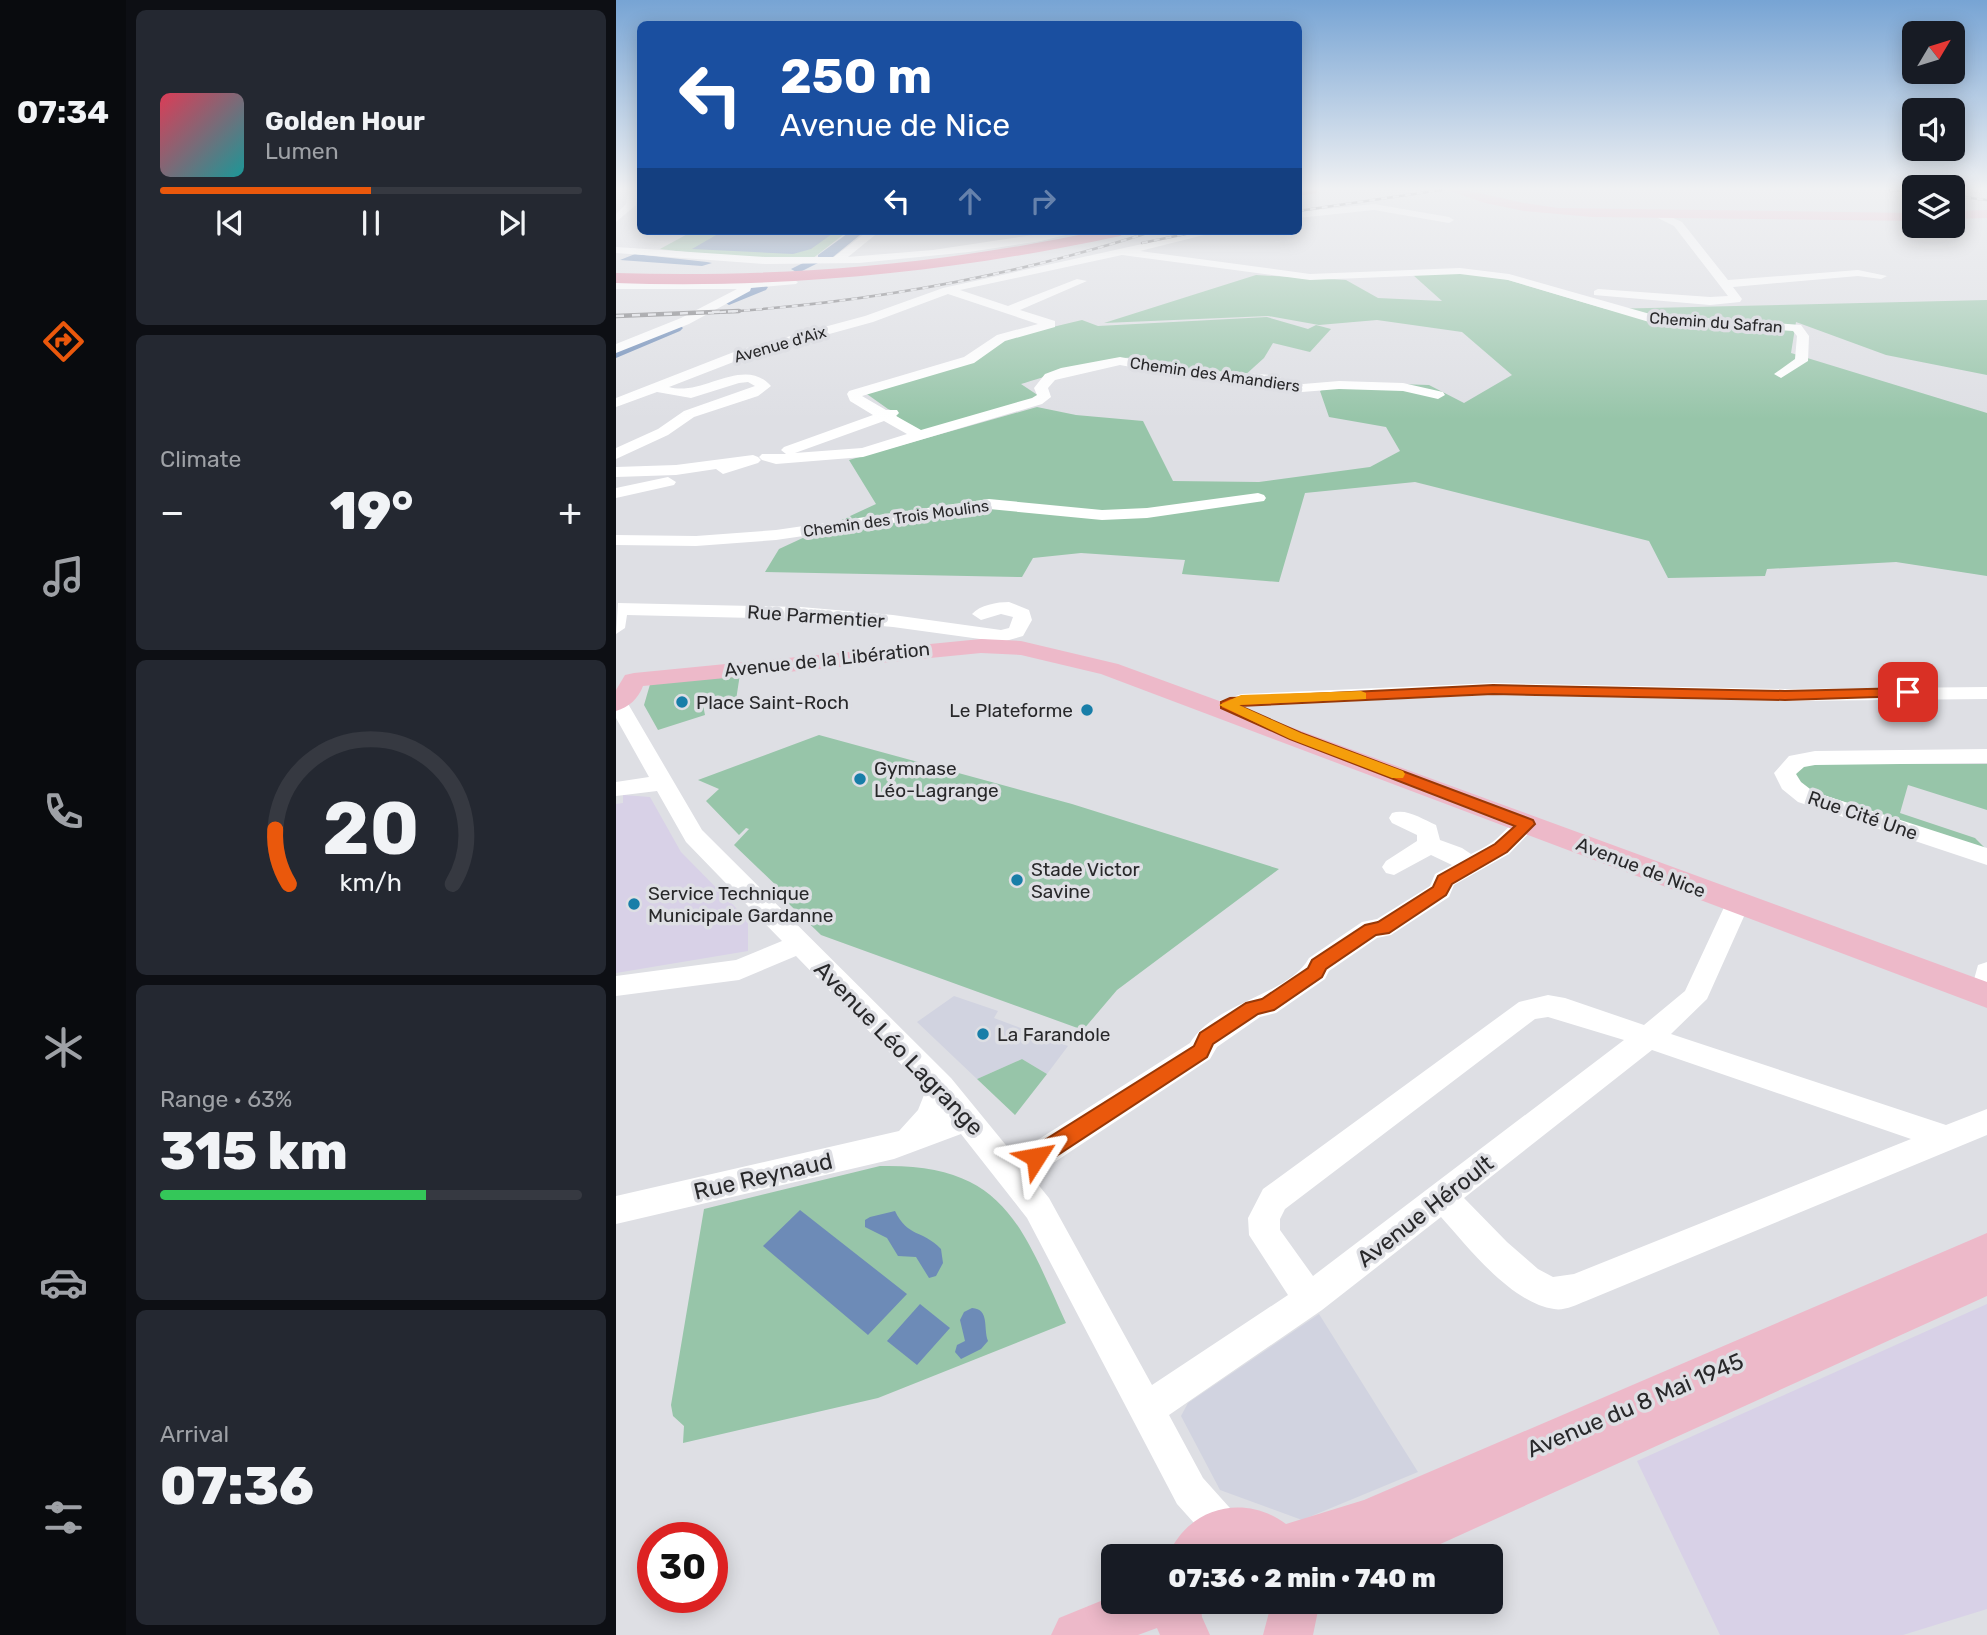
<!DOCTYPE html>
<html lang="en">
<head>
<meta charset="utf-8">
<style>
	:root { --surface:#171b24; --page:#242831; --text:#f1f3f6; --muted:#9ea1a6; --line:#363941; --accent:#ea580c }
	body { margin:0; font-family:Rubik,sans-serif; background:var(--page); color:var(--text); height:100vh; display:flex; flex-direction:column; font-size:26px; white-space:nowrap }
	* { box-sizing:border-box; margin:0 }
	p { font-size:23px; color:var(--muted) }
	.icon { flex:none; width:38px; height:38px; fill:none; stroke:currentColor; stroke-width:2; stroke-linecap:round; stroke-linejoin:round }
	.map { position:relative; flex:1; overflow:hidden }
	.side { display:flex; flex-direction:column; gap:10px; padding:10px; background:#0d0f14; width:490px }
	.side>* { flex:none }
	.top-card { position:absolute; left:21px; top:21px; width:665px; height:214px; border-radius:10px; box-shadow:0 4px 18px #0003; background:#1a4fa0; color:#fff; overflow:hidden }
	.needle { width:46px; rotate:52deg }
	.tools { position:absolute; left:1286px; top:21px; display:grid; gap:14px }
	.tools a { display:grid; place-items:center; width:63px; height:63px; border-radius:10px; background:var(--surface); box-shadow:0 4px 18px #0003; font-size:35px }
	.speed { position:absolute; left:21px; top:1522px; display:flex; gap:14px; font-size:35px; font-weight:700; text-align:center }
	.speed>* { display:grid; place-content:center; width:91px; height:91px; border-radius:50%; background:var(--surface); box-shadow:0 4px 18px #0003; line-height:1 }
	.speed .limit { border:10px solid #d22; background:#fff; color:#111 }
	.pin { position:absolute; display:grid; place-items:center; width:60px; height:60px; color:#fff; margin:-30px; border-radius:14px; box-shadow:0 4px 10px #0006 }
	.me { position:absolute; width:77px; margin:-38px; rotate:56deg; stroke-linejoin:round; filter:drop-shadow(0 0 5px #0008) }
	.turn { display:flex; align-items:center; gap:24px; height:147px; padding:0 28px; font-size:32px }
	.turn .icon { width:91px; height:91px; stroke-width:2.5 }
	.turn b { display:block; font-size:49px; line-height:60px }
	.lanes { display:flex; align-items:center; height:66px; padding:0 28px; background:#0003; justify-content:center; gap:35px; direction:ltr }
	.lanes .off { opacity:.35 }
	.big { font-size:52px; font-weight:800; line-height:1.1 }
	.side .tile { flex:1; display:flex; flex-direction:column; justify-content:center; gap:10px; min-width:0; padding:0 24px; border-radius:10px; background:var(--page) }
	.side .dial { align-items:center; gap:0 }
	.dial svg { height:182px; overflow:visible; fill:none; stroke:var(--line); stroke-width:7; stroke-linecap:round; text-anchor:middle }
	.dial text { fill:var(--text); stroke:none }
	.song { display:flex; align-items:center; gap:21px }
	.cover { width:84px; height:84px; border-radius:10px; background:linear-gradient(135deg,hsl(350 70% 55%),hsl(180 70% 35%)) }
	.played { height:7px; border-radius:4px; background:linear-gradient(90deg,var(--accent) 50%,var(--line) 50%) }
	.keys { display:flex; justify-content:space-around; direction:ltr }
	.heat { display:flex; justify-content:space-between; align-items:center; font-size:38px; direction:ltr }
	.charge { height:10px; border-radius:5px; background:linear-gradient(90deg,#34c759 63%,var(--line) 0) }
	.trip { position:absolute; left:485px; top:1544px; width:402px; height:70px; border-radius:10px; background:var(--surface); box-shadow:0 4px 18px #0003; font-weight:800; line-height:70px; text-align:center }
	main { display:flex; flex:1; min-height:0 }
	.tab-bar { display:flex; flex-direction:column; width:126px; justify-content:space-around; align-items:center; background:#090b0e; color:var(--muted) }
	.tab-bar .icon { width:49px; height:49px }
	.tab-bar .on { color:var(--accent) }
	.tab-bar b { font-size:32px; color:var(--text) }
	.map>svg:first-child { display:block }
	.built { fill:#d1d3e0 }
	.industrial { fill:#d8d1e7 }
	.green { fill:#97c5a9 }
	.water { fill:#6d8bb7 }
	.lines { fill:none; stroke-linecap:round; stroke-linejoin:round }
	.river { fill:#6d8bb7; fill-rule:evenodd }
	.minor { fill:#fff; fill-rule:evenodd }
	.major { fill:#edb9c9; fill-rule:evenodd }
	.highway { fill:#e18ba5; fill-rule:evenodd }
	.rail-far1-casing { stroke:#79797d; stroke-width:2.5 }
	.rail-casing { stroke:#79797d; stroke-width:4.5 }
	.rail-far1 { stroke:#dedfe4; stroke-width:2; stroke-dasharray:6; stroke-linecap:butt }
	.rail { stroke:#dedfe4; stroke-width:2.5; stroke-dasharray:8; stroke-linecap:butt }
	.route { fill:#ea580c; stroke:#983908; stroke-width:2 }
	.slow { fill:#f59e0b }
	.poi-dot { fill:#187ea8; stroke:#dedfe4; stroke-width:2.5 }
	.labels { text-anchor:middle; stroke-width:7; stroke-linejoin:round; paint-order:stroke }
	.far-street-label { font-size:16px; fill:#28282a; stroke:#dedfe4 }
	.street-label { font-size:19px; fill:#28282a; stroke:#dedfe4 }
	.poi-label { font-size:19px; fill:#28282a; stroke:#dedfe4; text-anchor:start }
	.near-street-label { font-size:23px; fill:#28282a; stroke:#dedfe4 }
</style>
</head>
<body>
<main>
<nav class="tab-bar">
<b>07:34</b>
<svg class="icon on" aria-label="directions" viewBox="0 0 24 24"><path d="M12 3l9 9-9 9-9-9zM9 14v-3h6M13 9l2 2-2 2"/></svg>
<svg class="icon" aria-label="music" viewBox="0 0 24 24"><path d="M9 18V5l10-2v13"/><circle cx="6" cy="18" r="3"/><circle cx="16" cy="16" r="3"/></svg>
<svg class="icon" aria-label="phone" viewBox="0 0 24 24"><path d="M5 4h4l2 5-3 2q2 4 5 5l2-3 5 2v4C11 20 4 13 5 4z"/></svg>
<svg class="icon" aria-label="climate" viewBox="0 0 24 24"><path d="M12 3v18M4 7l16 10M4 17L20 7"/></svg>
<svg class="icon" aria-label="car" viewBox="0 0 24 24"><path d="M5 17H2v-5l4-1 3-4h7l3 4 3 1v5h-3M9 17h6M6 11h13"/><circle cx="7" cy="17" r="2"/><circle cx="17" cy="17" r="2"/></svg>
<svg class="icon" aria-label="filters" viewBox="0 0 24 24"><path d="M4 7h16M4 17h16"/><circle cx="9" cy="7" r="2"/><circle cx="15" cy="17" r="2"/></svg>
</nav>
<section class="side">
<div class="tile">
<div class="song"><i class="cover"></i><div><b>Golden Hour</b><p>Lumen</p></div></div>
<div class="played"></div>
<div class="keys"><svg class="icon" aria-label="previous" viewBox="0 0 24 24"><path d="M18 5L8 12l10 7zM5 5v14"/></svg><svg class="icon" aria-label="pause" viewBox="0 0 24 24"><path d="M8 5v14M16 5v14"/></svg><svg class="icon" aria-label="next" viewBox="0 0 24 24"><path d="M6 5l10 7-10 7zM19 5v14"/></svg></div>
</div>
<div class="tile"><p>Climate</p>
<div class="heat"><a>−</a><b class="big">19°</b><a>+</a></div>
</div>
<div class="tile dial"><svg viewBox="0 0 100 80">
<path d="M14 69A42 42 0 1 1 86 69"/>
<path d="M14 69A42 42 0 0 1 8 45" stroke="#ea580c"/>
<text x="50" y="56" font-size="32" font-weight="700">20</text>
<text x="50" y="72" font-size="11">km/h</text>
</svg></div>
<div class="tile"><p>Range · 63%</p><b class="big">315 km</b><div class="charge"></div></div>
<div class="tile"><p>Arrival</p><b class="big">07:36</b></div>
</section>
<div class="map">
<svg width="1371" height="1635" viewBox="0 0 1371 1635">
	<rect width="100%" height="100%" fill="#dedfe4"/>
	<path class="built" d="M338,996l44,15 -4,7 74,28 -21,28 -25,-15 -45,20 -60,-57z
		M703,1314l99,158 -116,48 -82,-30 -39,-74 7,-13z"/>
	<path class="industrial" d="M7,795l27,2 31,55 67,68v31l-132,22v-169l7,-1z
		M1371,1304v305l-84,26h-183l-83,-174z"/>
	<path class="green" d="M77,231h155l-36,28 -86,-2 -66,-8z
		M838,272l51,7 101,30 381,-9v75l-101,-20 -90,-33 -5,31 196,60v163l-91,-14 -129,7 -2,7 -97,2 -19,-37 -234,-59 -110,11 -26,89 -97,-8 3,-14 -104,-7 -48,5 -11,19 -257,-5 14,-23 97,-45 -27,-44 188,-53 39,8 67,6 30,60 86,1 111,-15 30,-16 -14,-24 -57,-10 -9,-26 14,-9 95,3 35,18 48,-28 -50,-43 -85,-12 -58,5 -51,-9 -164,7 152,-48 90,5 32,18 64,3 -29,-26z
		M651,317l41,12 8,-4 15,4 -21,23 -37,-9 -9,15 -21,19c-38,-3 -74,-14 -111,-19 -22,-3 -88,19 -111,26l18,12 -1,2 -117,36 -26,-19 3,-2 -10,-4 -24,-17 114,-33 24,-20 80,-19 16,6z
		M124,674l-4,26 -33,5 2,10 -47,15 -14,-25 7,-24z
		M203,735l253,69 207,65 -162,121 -34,40 -262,-95 -33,-32 -6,-12 -48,-46 15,-16 -3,-1 -7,7 -33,-34 13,-12 -21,-9z
		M1192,764h179v46l-79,-25 -8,28 75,25 12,12 -181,-61 -11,-14 6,-8z
		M406,1059l25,15 -32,41 -38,-36z
		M264,1166c123,-3 141,58 186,157l-188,75 -195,45 1,-17 -11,-10 -2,-11 33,-196z"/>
	<path class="water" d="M107,231h106l3,3 -21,15 -18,5 -101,-5z
		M19,254l72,8 5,1 -10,3 -82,-6z
		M184,1210l107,84 -39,41 -105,-89z
		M279,1211c13,27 27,18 46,38l2,14 -7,13 -7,2 -13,-21 -18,-1 -11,-18 -22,-11v-7l5,-3z
		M304,1304l30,24 -33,37 -30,-24z
		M356,1308c18,1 11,20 16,33l-7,8 -20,10 -6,-7 2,-7 8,-4 -5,-21 4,-8z"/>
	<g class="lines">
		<path class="river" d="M235,231h14l-37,30h-10v-6z
			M195,259l7,4 -20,10 -7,-4z
			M145,283l7,4 -2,3 -37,15 -7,-4z
			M59,323l5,2 3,3 -3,3 -64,27v-11z"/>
		<path class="minor" d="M12,190h10l-2,15 -20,17v-8l10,-10z
			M758,204l75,13 5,3 -5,3 -75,-13 -76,8v-6z
			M1046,213l20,9 46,58 130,-10 29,6 -6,3 -23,-3 -125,11 9,12 -2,3 -30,3 -116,-10v-4l4,-2 112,8 18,-1 -54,-70 -16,-8v-4z
			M252,231h12l-32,26 85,-7 127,-19h22l-41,10 -72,11 -110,11 -94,1 -149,-11v-6l149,10h69z
			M585,231h19l-80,20 170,23 150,-6 49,6 141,40 151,11 8,11 -1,25 -27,17 -7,-4 21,-15 2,-23 -4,-5 -144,-9 -141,-42 -48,-6 -150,6 -188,-25 -162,35 48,16 69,-27 10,2 -67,29 35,11v6l-50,14 -31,22 -112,33 24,14h11l2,3 -3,3 25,14 111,-32 5,-3 -3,-7 11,-14 16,-6 59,-11 65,12 86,6 32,9 36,-3 64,2 40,9 2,3 -7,4 -35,-8 -64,-2 -37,3 -32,-9 -85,-6 -65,-12 -65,15 -7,8 3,9 -9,7 -179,53 -87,7 -14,-4 -3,-3 3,-3h24l-5,-4 3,-3 89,-32 -23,-14 -3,-7 2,-3 115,-34 33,-22 41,-11 -90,-30 -75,28 -124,34 -80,31c33,10 75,-32 102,-1l-13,10 -64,21 -26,18 -52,24v-11l42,-19 26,-18 71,-25 -7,-4 -9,1 -48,15 -34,-6 -41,15v-9l123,-48 126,-34 78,-28zM268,421l23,13 -45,14 -67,5z
			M176,279l6,3 -2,2 -45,4 -1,3 -61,33 -73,29v-9l65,-26 56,-29h-121v-6l99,1z
			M137,455l5,2 3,3 -3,3 -35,11 -7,-5 -40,6 -60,2v-10l60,-2z
			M52,477l8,5 -2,3 -58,13v-10z
			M642,493l6,2 2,3 -2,3 -117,17 -45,2 -113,-11 -213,31 -80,6 -80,-1v-10l80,1 80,-6 213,-31 113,11 45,-2z
			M393,602l20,8 3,10 -9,16 -21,6 -109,-15 -92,-8 -174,-4 -2,13 -9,6 2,-31 183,4 92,8 108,15 8,-2 4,-11 -12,-3 -20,6 -9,-6c8,-9 25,-12 37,-12z
			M877,683l292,6 202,-2v12l-202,2 -292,-6 -249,11 -18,5 -7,-2 -3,-4 3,-4 23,-7z
			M0,696l8,2 3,4 75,128 249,248 63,77 176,-112c25,-41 99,-48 119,-85l53,-36 15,-3 53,-33 5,-12 17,-9 -21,-10 -37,20 -8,-2 -4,-6 4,-6 31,-20v-6l-25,-12 -3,-5 3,-5c15,-5 30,6 44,12l4,15 22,8 9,6c6,-3 14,-7 20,-11 15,-10 24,-30 44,-25l3,6 -29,30 -55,31 -5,12 -58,38 -14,3 -48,33 -4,8 -49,34 -16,4 -43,30 -7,12 -178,118 17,21 103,187 136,-90 -39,-60 -1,-17 15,-29 256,-187 29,-7 17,3 79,27 41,-34 41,-88 3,-6 9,-3 9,3 3,6 -43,96 -36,35 275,91 41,-16v26l-401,166c-10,4 -22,10 -32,8 -43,-6 -86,-62 -113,-92l-119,93 -153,105 34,63 35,39 6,13 -6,13 -13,6 -13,-6 -35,-39 -150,-286 -66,-84 -67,25 -278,65v-28l283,-65 19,-21 8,-20 -130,-134 -57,24 -123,16v-20l120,-16 46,-19 -96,-99 -29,-51 -41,5v-14l33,-5 -33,-59zM932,1017l76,23 -311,236 -33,-46v-11l5,-10 250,-190zM1036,1050l259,89 -337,135 -21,3 -15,-8 -31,-27 -43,-44z
			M1371,749v14l-172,2 -11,2 -8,7 5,8 13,10 173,56v17l-189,-63 -16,-13 -8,-16 15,-17 26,-5z
			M1371,962v41l-13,-2 -4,-7 8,-29z"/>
		<path class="major" d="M831,190h18l59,13 34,5 356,5v8l-322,-4 -68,-6 -39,-8z
			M1371,210v8l-34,1v-8z
			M365,639l40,2 97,23 869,318v26l-886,-334 -80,-19 -40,-2 -338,33c-5,13 -14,21 -27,25v-21l9,-15 9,-2z
			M1371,1233v63l-573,260h-162l-14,-3 -13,3h-57c20,-49 76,-63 118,-32l78,-24z
			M497,1596v5h87l2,16 8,18h-50l-3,-7 -19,7h-87l8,-17z
			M656,1601h48l-7,34h-50z"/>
		<path class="highway" d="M682,190h20l-2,3 -18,3z
			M482,231h30l-8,5c-167,36 -333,53 -504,47v-10c163,5 323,-8 482,-42z"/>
		<defs>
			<path id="rail-far1" d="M1274,190l24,2
				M1337,196l34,4
				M682,211l143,-21
				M526,243l58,-12
				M92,313c153,-9 300,-35 446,-82"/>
			<path id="rail" d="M0,316l123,-5"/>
		</defs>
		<use href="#rail-far1" class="rail-far1-casing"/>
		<use href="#rail" class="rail-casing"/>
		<use href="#rail-far1" class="rail-far1"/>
		<use href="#rail" class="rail"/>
	</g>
	<linearGradient id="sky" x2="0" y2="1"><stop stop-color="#77a4d4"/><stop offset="0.45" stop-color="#f0f1f3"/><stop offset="1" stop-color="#f0f1f3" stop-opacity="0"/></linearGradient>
	<rect width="1371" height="419" fill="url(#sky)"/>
	<path class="route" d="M877,685l292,6 123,-3 7,4 -7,4 -123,4 -292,-6 -253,12 61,27 232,87 2,4 -28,28 -55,32 -6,11 -57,38 -13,2 -50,34 -4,8 -48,33 -16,4 -45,30 -6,13 -163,107 -8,2 -7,-2 -3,-7 3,-7 165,-104 6,-13 46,-30 16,-4 46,-31 4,-8 53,-35 13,-3 55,-35 5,-11 57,-32 20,-18 -225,-87 -69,-31v-6l9,-4z"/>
	<path class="slow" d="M745,691l5,2v6l-127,6 62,28 102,38 2,3 -2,4h-11l-102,-39 -71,-34 22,-10z"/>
	<g class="poi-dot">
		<circle cx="66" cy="702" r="7"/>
		<circle cx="471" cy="710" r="7"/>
		<circle cx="244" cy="779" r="7"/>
		<circle cx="401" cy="880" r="7"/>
		<circle cx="18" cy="904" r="7"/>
		<circle cx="367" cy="1034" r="7"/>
	</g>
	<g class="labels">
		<g class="far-street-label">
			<text transform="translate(1100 322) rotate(4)" y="6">Chemin du Safran</text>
			<text transform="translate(164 344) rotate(-16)" y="6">Avenue d'Aix</text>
			<text transform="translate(599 374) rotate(8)" y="6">Chemin des Amandiers</text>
			<text transform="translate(280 518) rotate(-8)" y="6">Chemin des Trois Moulins</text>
		</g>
		<g class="street-label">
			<text transform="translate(200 616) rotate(4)" y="7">Rue Parmentier</text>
			<text transform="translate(211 659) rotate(-6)" y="7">Avenue de la Libération</text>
			<text transform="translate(1247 815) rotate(19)" y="7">Rue Cité Une</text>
			<text transform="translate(1025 867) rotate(21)" y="7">Avenue de Nice</text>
		</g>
		<g class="poi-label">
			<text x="80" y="709">Place Saint-Roch</text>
			<text x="457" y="717" text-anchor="end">Le Plateforme</text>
			<text x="258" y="775">Gymnase<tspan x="258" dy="22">Léo-Lagrange</tspan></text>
			<text x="415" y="876">Stade Victor<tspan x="415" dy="22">Savine</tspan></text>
			<text x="32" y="900">Service Technique<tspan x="32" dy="22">Municipale Gardanne</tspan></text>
			<text x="381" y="1041">La Farandole</text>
		</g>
		<g class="near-street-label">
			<text transform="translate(283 1048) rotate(46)" y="8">Avenue Léo Lagrange</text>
			<text transform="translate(147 1176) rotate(-13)" y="8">Rue Reynaud</text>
			<text transform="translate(809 1211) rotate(-38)" y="8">Avenue Héroult</text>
			<text transform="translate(1019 1405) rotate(-23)" y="8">Avenue du 8 Mai 1945</text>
		</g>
	</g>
</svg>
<div class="tools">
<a><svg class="needle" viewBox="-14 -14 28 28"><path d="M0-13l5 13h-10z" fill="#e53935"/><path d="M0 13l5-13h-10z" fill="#9ea1a6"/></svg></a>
<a><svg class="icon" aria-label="sound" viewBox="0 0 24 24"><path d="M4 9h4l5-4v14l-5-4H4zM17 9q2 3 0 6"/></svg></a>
<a><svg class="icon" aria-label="layers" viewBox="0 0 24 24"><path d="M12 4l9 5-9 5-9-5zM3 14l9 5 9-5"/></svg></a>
</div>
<div class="speed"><div class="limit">30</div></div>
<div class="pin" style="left:1292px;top:692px;background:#d93025"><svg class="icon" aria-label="arrive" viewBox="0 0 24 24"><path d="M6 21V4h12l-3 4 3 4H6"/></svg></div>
<svg class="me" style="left:420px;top:1157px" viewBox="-20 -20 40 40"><path d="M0-17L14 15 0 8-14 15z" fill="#ea580c" stroke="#fff" stroke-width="4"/></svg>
<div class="trip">07:36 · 2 min · 740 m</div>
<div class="top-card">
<div class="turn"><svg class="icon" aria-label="left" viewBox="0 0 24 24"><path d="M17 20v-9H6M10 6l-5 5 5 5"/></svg><div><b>250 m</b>Avenue de Nice</div></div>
<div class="lanes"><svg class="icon" aria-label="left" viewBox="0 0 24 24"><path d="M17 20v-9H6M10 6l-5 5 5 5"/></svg><svg class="icon off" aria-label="ahead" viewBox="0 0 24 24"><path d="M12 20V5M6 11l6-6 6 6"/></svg><svg class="icon off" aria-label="right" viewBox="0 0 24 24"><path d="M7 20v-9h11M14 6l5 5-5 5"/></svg></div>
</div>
</div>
</main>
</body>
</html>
